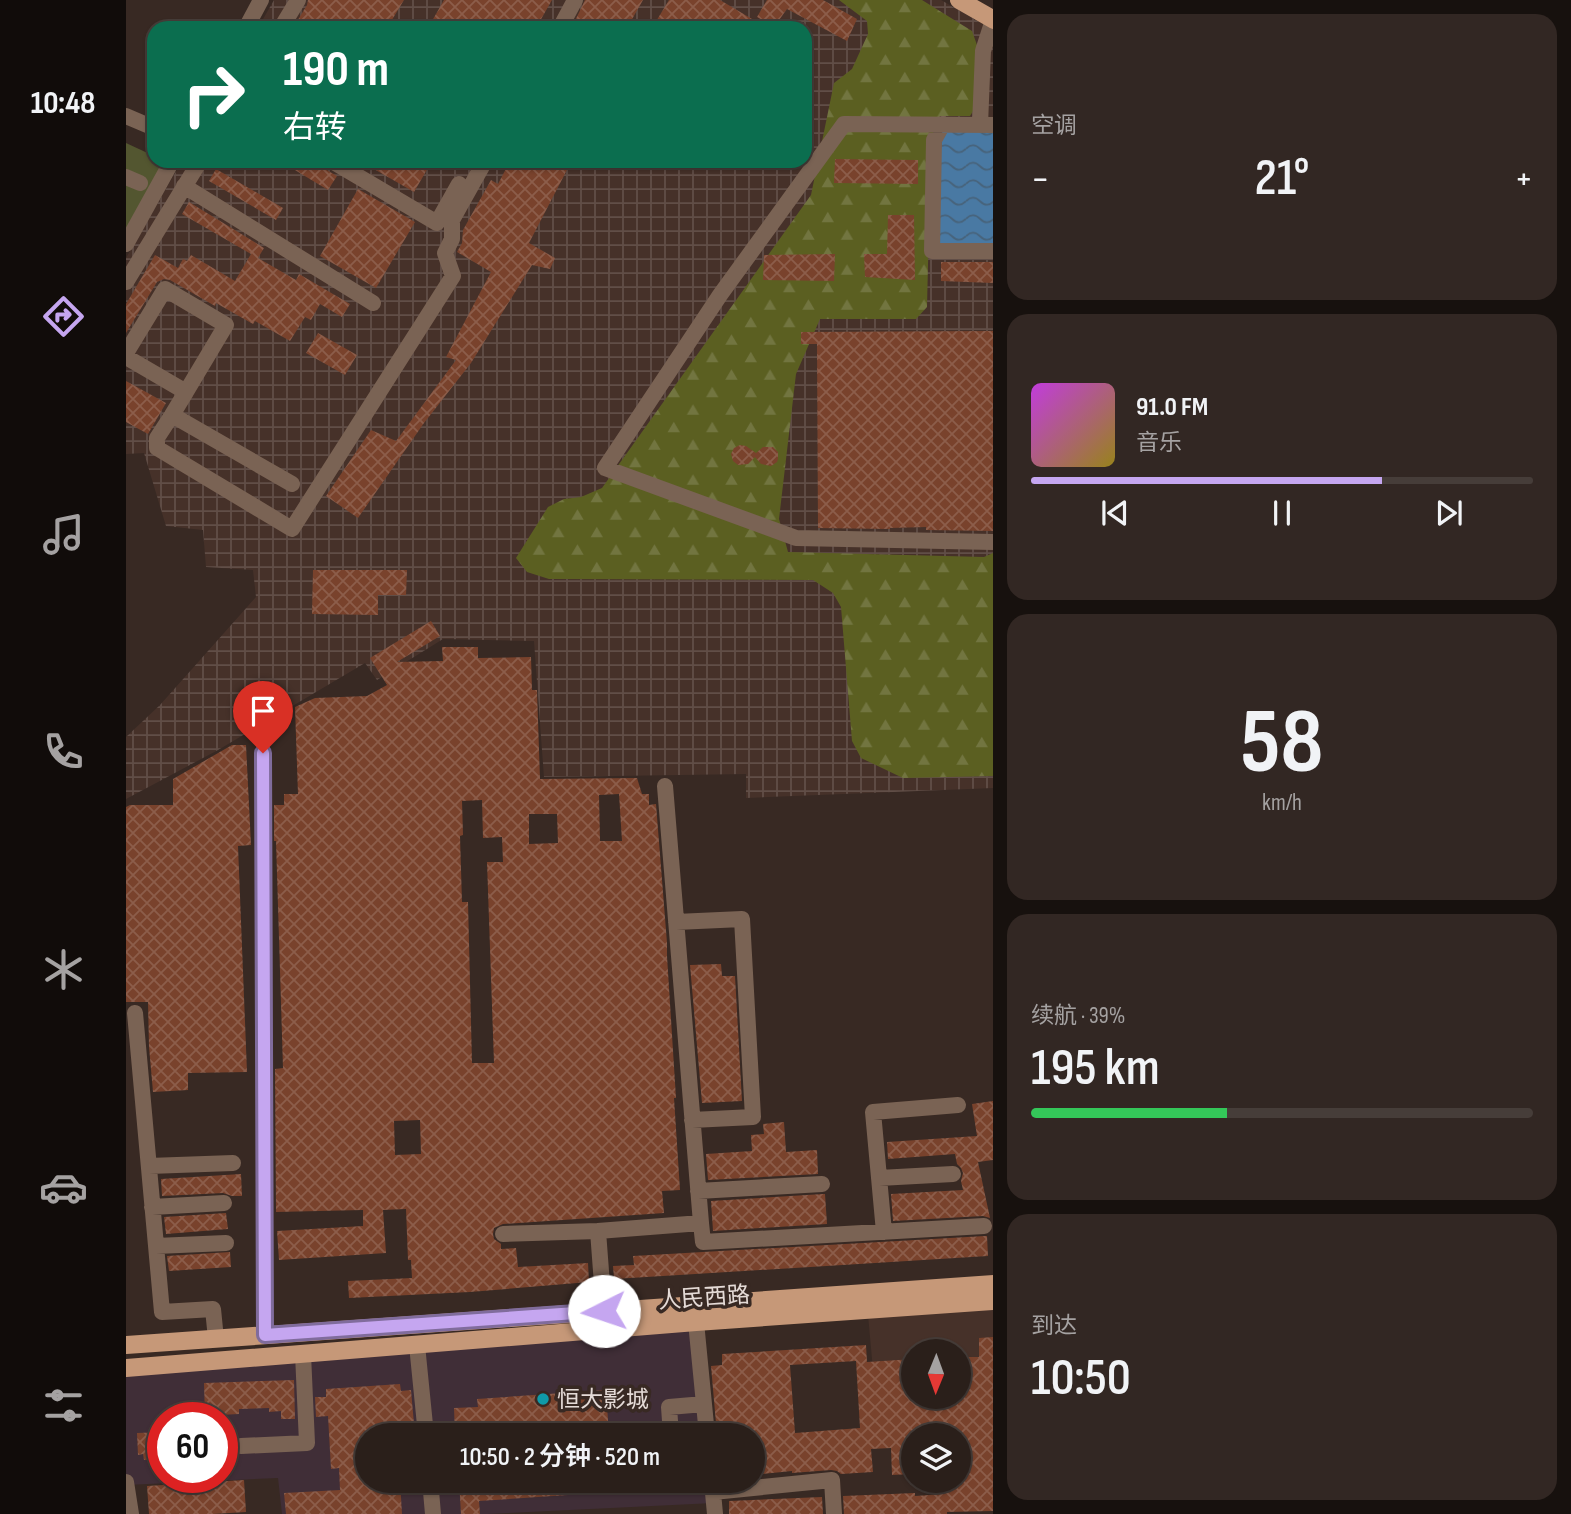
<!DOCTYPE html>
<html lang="zh">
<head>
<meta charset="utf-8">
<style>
	:root { --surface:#2a1f1a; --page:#322723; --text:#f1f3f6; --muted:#a5a2a2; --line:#463d39; --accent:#c5a6f0 }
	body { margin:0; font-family:"Sofia Sans Condensed","Noto Sans SC",sans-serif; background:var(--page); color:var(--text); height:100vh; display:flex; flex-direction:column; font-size:26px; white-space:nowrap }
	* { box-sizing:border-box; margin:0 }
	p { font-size:23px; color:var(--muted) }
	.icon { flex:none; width:38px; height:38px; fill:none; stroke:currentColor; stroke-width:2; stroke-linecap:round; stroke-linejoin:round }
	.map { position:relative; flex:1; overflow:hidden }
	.sheet { display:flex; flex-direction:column; gap:14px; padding:14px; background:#17110e; width:578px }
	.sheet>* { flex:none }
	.hud { position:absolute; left:21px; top:21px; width:665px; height:147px; border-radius:21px; box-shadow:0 2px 5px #0004,0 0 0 2px var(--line); background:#0b6e4f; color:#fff; overflow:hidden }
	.needle { width:46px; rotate:181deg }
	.buttons { position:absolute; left:775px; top:1339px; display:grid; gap:14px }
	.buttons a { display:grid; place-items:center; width:70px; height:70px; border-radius:50%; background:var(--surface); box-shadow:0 2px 5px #0004,0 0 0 2px var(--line); font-size:35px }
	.speed { position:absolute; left:21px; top:1402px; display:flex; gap:14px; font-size:35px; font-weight:700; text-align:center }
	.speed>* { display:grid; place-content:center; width:91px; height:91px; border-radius:50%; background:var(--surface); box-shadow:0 2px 5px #0004,0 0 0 2px var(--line); line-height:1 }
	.speed .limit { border:10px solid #d22; background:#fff; color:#111 }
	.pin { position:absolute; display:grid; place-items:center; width:60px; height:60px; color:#fff; margin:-72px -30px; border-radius:50% 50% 50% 0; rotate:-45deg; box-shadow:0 0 7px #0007 }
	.pin .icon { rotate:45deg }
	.me { position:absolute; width:77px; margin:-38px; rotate:266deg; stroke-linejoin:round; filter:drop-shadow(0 0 5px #0008) }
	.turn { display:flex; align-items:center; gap:24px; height:147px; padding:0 21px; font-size:32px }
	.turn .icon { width:91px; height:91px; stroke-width:2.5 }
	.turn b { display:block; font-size:49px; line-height:60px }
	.big { font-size:52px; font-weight:600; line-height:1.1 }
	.sheet .widget { flex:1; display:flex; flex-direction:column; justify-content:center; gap:10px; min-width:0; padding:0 24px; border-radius:21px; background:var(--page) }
	.sheet .dial { align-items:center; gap:0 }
	.dial b { font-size:91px; line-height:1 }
	.song { display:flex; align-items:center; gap:21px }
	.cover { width:84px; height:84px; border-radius:10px; background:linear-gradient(135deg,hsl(290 70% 55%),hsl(50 70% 35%)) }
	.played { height:7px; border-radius:4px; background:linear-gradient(90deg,var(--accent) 70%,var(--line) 70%) }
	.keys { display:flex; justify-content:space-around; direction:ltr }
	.heat { display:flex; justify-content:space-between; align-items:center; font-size:38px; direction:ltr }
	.charge { height:10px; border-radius:5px; background:linear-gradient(90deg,#34c759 39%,var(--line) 0) }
	.trip { position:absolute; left:229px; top:1423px; width:410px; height:70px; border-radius:35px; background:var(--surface); box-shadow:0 2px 5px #0004,0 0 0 2px var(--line); font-weight:600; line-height:70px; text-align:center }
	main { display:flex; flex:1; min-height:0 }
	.tab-bar { display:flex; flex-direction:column; width:126px; justify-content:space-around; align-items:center; background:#110c0a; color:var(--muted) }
	.tab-bar .icon { width:49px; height:49px }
	.tab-bar .current { color:var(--accent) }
	.tab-bar b { font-size:32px; color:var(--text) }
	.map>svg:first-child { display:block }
	.commercial { fill:#402e37; fill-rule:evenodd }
	.industrial { fill:url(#industrial-grid) }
	.built { fill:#463129 }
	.grass { fill:#535630 }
	.forest { fill:url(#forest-firs) }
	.water { fill:url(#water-waves) }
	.building { fill:url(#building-cross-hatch); fill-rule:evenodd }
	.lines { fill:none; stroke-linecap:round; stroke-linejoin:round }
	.minor { stroke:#7a6354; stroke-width:16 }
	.major { stroke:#c69878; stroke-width:18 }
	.route-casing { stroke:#806c9c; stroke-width:18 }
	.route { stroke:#c5a6f0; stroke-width:12 }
	.culture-dot { fill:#0f9aa8; stroke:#382923; stroke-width:2.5 }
	.labels { text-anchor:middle; stroke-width:7; stroke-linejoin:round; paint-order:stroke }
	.street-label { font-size:23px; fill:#e5dbd7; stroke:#382923 }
	.poi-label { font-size:23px; fill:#e5dbd7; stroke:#382923; text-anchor:start }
</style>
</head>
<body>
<main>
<nav class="tab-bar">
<b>10:48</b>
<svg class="icon current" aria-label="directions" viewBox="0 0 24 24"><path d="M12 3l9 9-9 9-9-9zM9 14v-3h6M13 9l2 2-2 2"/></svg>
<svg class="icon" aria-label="music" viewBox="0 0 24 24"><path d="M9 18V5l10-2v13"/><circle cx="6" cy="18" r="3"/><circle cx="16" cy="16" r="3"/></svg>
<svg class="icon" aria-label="phone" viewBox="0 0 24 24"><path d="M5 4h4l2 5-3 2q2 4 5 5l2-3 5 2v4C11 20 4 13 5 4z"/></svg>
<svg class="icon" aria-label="climate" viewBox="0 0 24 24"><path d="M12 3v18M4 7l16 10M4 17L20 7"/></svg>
<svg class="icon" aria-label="car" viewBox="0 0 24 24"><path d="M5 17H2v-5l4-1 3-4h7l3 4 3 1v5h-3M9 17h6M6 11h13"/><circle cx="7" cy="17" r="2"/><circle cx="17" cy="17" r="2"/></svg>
<svg class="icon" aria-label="filters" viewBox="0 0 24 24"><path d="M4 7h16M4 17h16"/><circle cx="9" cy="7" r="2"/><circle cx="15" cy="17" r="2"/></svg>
</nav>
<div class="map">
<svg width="868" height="1514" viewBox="0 0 868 1514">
	<defs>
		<pattern id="industrial-grid" width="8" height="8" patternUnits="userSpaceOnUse" patternTransform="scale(1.75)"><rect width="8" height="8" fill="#463129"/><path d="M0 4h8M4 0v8" fill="none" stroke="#614e47"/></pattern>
		<pattern id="forest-firs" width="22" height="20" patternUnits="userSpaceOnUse" patternTransform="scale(1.75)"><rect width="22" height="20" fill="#5b5f21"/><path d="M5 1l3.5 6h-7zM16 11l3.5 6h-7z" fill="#727540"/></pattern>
		<pattern id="water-waves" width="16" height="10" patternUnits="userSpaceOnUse" patternTransform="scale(1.75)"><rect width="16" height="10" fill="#4979a3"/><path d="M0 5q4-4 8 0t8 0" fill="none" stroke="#47637b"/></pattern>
		<pattern id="building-cross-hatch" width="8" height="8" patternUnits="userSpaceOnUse" patternTransform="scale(1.75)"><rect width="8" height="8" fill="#79422c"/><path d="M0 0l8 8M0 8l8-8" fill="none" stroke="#8c5d4a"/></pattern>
	</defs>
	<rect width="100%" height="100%" fill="#382923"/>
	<path class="commercial" d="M570,1322l11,113h-339v45l344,1 2,22 -226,11h-206l-4,-36 -152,7v-117zM37,1418h59v59h-59z"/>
	<path class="industrial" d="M148,0h667l52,30v758l-247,10v-24l-202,3 -10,-136 -91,-2 -66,41 -12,-17 -147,87 -92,49v-62l34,-32 96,-108 -3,-27 -47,-3 -3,-37 -37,-4 -22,-73 -18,1v-196l56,-97h623v-133h-547z"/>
	<path class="built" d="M867,1306v75l-34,4v-34h-45l-1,38 -38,3 -7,-77z"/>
	<path class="grass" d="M0,143l28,13v5h11l-39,83z"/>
	<path class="forest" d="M713,0h83l50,31 5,14 -2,63 -5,8h-30l-9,22 -4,169 -11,12h-96l-24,55 -17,145 9,33 196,5 9,-4v223l-90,2 -42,-20 -9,-17 -11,-134 -8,-14 -20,-13 -264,-1 -22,-7 -11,-14 32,-51 16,-8 17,-2 21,-9 209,-293 23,-112 18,-14 16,-35 -1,-13z"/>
	<path class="water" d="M817,124l50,1v127l-61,-1z"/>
	<path class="building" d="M182,0h96l-17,28h-94l14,-23z
		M318,0h108l-16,28h-108z
		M459,0h58l-16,28h-48l-6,-3z
		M543,0h51l32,19 -6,9h-94z
		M641,0h56l34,19 -10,22 -60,-32 -13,18 -17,-10z
		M709,159l83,1v24l-84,-1z
		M154,161h31l26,15 -9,14z
		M234,161h72l-18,31z
		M384,161h51l8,5 -40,77 26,15 -5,11 -18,-4 -61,98 -47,60 -66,95 -32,-22 45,-66 25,11 60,-81 -10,-3 45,-85 -34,-20 5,-9 1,-13 28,-50 7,4z
		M90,169l67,39 -7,12 -67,-39z
		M232,189l57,33 -39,66 -56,-32z
		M63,202l75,46 -6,10 38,22 3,-6 51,30 -8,13 -22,-13 -9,16 -6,-3 -15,24 -35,-20 -2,3 -37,-21 -1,3 -45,-26 -6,-1 -7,3 -31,51v-29l29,-49 23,13 5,-9 4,2 4,-6 44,26 16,-27 -69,-40z
		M762,215h26l1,65 -50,-3 -1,-23h23z
		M709,254l-1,27 -71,-1 1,-25z
		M815,262h52v21l-52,-2z
		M867,331v200l-67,-1v-3l-36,1v1l-72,-1 -1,-184h-16v-12z
		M192,333l39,22 -12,20 -39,-22z
		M0,381l40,22 -18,31 -22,-12z
		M614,445l6,1 10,7 7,-6h10l5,5v7l-1,3 -6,4 -10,-2 -6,-7 -7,7 -10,1 -5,-4 -2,-7 3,-6z
		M187,570h94l-1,25h-28v20l-66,-1z
		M305,621l9,15 -43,26 46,-1 -1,-14h36v11l53,-1 1,33h5l3,89 97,-1 5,16h7v11l7,-1 11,139v13l9,142h-2l6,92 -18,1 2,22 -161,11 -9,4 -1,6 1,5 7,5v5l15,-1 2,19 70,-4 1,19 -119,10 -121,6 -1,-17 64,-3 -1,-18h-3l-2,-51 -23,1 3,43 -107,7 -2,-29 86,-5v-16l-87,2 -1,-143 8,-1 -7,-227h-2v-36h10v-11h14l-3,-87 20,-9 52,-2 20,-11 -17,-27zM493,794l3,47h-22l-1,-46zM356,800l1,38 19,-1 1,25h-16l7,201h-22l-4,-161h-6l-2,-66 3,-1 -1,-34zM403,814h28l1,29 -29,1zM294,1120l1,34 -26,1 -1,-34z
		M106,745h14l5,100 -13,1 9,226 -59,1v17l-35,2 -4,-45 -1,-45h-22v-195l4,-2h43v-26z
		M595,964l1,12h13l7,125 -40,2 -12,-138z
		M867,1101v59l-15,2 12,56 -7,-2 -90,5 -2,-27 72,-4 -2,-9 2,-8 -2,-5 -4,-4 -2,-10 -67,5 -1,-17 90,-6 -5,-32z
		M658,1122l2,30 31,-2 1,24 -110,6 -2,-26 46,-3 -1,-16 13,-1 -1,-10z
		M115,1174l1,22h-10l-9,-3 -61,3 -1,-17z
		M697,1194h2l2,30 -114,7 -2,-30z
		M100,1213l2,16 -62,5 -2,-17z
		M859,1236h2l1,20 -374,23 -1,-13 21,-1 -1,-9z
		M104,1252l1,15 -62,4 -2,-15z
		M867,1337v174l-46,1v2h-103l-1,-18 72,-3v3l28,-2 -1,-12h17v-47h-45v34l-3,5 -19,1 -1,-27 -20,1 2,23 -32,2 -4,-3 -6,-1 -39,3v-2l-40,4v-40h-35l-6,-69 11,-1v-11l144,-9 1,17 47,-3v39l45,-2v-39h20v-19zM730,1361l4,67 -65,5 -5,-68z
		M168,1380l1,39h-14v-8l-12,1v-4l-30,1v5l-19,1v3h-15l-1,-35z
		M274,1384l1,7 10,-1 4,45h-47v45h32l2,34h-116l-2,-21 56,-3 -1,-22 -8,1 -3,-53 -12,1 -1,-20h11v-8z
		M480,1390l3,45h-154l-1,-27 24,-1 -1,-8z
		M37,1432v27l-19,1 -1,-6 -5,1 -1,-22z
		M118,1480l2,32 -33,2h-64l-2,-28z
		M333,1480h153l1,12 -134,9 1,13h-19z
		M696,1497l1,17h-94v-13z"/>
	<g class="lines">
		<path class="minor" d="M120,28l15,-28
			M155,28l17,-28
			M434,28l15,-28
			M0,116l28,12
			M817,124l-9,16 -2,111h62
			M854,125l3,-74 10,-31
			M868,125l-150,-1 -124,171 -115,173 191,70 198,4
			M206,161l105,62 22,-39
			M0,177l14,6
			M58,186l189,117
			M0,244l46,-83
			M0,282l74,-121
			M0,353l39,-64 61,36 -40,67 -60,-35
			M60,392l-14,23 120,69
			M46,415l-15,23v10l135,81 161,-253 -8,-23 7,-14v-19l33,-59
			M137,753l2,582
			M550,922l66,-3 11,198 -61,3
			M9,1013l27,299 51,-3 3,30
			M23,1166l84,-3
			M753,1178l74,-4
			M572,1191l124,-7
			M26,1207l72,-4
			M575,1223l2,19 281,-16
			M758,1232l-11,-120 85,-7
			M377,1234l95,-3
			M30,1246l70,-3
			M478,1311l-6,-80 103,-8 -36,-437
			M570,1322l11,113
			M291,1345l9,90
			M545,1435l-2,-28 35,-3
			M115,1446l66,-3 -4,-89
			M304,1480l3,34
			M548,1480v3l38,-2
			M0,1482l5,32
			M586,1482l3,32
			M587,1492l119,-12 2,34"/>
		<path class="major" d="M833,0l35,20
			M0,1345l868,-61
			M0,1368l570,-46 298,-21"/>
	</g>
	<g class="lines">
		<defs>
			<path id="route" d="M137,753l2,582 339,-24"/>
		</defs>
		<use href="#route" class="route-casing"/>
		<use href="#route" class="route"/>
	</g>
	<circle class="culture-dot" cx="417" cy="1399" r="7"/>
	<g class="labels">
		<g class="street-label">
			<text transform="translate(578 1297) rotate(-4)" y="8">人民西路</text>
		</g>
		<g class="poi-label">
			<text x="431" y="1407">恒大影城</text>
		</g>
	</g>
</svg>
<div class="buttons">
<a><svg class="needle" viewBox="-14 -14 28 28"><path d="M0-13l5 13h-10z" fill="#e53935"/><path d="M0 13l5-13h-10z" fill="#a5a2a2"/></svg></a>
<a><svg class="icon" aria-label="layers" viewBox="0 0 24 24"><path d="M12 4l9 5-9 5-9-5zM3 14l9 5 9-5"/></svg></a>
</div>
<div class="speed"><div class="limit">60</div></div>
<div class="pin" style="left:137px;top:753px;background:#d93025"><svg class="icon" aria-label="arrive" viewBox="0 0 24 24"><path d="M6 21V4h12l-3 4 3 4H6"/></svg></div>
<svg class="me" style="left:478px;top:1311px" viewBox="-20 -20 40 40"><circle r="19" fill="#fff"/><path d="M0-13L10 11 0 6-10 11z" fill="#c5a6f0"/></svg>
<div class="trip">10:50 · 2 分钟 · 520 m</div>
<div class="hud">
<div class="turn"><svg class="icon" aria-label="right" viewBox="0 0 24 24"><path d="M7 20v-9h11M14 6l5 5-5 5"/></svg><div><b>190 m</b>右转</div></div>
</div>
</div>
<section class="sheet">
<div class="widget"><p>空调</p>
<div class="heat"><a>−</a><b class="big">21°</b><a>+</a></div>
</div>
<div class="widget">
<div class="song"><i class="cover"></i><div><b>91.0 FM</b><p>音乐</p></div></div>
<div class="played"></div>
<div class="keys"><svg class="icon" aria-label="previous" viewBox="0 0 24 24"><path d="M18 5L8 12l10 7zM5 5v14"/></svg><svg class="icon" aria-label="pause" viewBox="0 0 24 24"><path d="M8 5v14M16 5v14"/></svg><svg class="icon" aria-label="next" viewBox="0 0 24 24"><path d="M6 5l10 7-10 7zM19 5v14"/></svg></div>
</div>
<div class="widget dial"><b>58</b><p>km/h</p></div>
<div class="widget"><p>续航 · 39%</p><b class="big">195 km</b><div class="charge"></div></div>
<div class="widget"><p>到达</p><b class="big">10:50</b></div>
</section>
</main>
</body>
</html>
